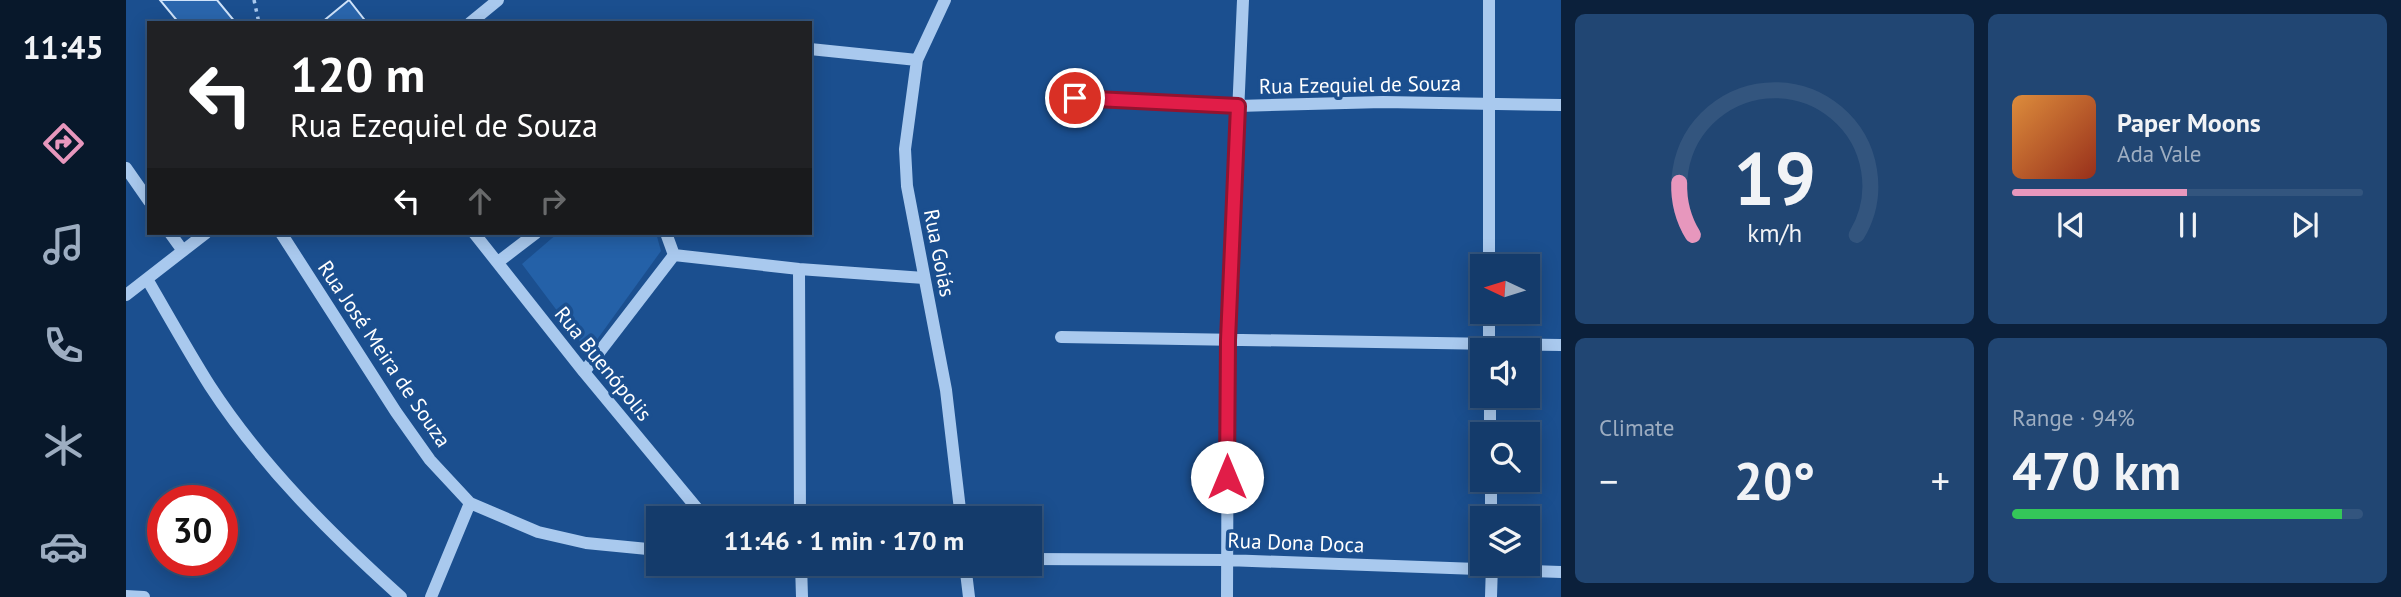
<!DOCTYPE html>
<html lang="en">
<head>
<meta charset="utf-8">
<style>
	:root { --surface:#143b6b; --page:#214673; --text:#f1f3f6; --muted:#9dadc1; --line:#33557e; --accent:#e797bd }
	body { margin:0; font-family:"PT Sans",sans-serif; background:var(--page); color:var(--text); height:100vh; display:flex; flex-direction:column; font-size:26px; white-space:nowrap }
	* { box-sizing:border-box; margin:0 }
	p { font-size:23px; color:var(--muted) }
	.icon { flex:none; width:38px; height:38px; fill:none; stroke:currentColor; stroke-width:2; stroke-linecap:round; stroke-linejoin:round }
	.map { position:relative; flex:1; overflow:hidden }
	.panel { display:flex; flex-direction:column; gap:14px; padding:14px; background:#0b203b; width:840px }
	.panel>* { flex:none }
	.guide { position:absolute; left:21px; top:21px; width:665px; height:214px; border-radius:0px; box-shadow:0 4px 18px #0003,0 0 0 2px var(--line); background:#202124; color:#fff; overflow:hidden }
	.needle { width:46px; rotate:274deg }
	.buttons { position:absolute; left:1344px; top:254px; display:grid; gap:14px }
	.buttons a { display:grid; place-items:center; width:70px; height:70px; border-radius:0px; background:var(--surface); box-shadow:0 4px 18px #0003,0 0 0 2px var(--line); font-size:35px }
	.speed { position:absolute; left:21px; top:485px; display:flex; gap:14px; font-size:35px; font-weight:700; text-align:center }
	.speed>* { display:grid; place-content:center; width:91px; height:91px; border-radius:50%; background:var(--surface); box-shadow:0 4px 18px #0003,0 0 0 2px var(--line); line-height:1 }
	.speed .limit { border:10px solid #d22; background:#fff; color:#111 }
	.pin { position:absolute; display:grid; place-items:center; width:60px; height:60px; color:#fff; margin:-30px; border:4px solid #fff; border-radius:50%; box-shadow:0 2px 7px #0007 }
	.me { position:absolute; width:77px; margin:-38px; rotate:0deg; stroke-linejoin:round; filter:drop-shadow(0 0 5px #0008) }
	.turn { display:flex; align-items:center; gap:24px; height:147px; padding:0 28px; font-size:32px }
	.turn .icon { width:91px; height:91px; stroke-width:2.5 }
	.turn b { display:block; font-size:49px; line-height:60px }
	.lanes { display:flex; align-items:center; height:66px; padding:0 28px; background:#0003; justify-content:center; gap:35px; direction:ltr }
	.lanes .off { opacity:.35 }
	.big { font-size:52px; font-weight:700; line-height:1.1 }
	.panel .tile { flex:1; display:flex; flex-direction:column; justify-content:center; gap:10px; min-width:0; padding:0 24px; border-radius:10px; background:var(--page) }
	.panel .dial { align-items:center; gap:0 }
	.dial svg { height:182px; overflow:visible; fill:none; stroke:var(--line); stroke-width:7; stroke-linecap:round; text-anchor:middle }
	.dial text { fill:var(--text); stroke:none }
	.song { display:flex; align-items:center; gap:21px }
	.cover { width:84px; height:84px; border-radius:10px; background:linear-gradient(135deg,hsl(30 70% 55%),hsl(10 70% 35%)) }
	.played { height:7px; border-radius:4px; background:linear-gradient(90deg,var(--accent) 50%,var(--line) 50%) }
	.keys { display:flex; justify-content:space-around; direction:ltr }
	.heat { display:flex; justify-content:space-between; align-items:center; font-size:38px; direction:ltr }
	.charge { height:10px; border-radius:5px; background:linear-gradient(90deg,#34c759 94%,var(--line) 0) }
	.panel .tiles { flex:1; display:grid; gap:14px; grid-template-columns:repeat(2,1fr) }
	.trip { position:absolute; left:520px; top:506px; width:396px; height:70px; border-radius:0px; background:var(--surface); box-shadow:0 4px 18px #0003,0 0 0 2px var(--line); font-weight:700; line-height:70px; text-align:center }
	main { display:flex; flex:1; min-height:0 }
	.tab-bar { display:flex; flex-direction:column; width:126px; justify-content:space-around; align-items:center; background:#08182b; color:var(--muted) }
	.tab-bar .icon { width:49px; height:49px }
	.tab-bar .current { color:var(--accent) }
	.tab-bar b { font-size:32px; color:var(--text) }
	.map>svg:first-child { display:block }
	.green { fill:#2461a8 }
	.building { fill:#2a66ad; stroke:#cfe3fa; stroke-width:2 }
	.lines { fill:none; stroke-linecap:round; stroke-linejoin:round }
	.path { stroke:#a9c9ee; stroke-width:3.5; stroke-dasharray:3.5 5; stroke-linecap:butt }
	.minor { stroke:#a9c9ee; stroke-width:12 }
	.route-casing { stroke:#92132f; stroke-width:18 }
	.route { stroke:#e11d48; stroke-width:12 }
	.labels { text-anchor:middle; stroke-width:7; stroke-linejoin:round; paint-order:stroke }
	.street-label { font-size:21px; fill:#fff; stroke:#1b4f8f }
</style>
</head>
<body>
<main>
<nav class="tab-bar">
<b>11:45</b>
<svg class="icon current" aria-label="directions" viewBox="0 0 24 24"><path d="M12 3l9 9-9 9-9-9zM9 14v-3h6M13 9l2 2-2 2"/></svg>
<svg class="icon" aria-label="music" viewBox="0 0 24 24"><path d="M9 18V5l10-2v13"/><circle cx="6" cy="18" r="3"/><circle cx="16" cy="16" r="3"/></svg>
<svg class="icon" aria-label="phone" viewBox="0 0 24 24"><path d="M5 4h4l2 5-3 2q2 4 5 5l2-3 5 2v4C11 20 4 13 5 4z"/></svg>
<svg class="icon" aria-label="climate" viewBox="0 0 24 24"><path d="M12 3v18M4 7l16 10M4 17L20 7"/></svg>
<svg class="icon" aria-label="car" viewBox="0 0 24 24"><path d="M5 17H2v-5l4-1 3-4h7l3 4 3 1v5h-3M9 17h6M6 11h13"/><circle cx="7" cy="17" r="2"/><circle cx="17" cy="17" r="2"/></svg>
</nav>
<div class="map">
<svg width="1435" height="597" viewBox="0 0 1435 597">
	<rect width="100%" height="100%" fill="#1b4f8f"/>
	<path class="green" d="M432,233h98l5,18 -73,101 -66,-88z"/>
	<path class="building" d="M34,0h57l19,23h-57z
		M223,0l18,23h-46z"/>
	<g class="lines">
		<path class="path" d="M128,0l5,23"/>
		<path class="minor" d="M819,0l-28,60 -12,89 2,37 39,204 15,128
			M344,23l28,-23
			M684,49l107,11
			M949,98l163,8 145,-4 178,3
			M0,168l23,33
			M44,233l13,18
			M155,233l115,179 34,48 40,43 68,29 48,11 72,7
			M348,233l110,139 121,146
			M540,233l8,22
			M548,255l125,14 125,9
			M372,262l38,-29
			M1363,266v-266
			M673,269l1,249
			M21,279c21,36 41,72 63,107 52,80 121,148 191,211
			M0,295l80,-62
			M1363,312v38
			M935,337l500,8
			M458,372l90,-117
			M1364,396v38
			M1365,480v38
			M903,559l197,1 335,12
			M675,564l1,33
			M839,564l4,33
			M0,596l18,1
			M305,597l39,-94
			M1101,597l1,-257 15,-340
			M1365,597l1,-33"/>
	</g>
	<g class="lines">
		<defs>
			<path id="route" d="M949,98l163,8 -10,234 -1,137"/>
		</defs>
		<use href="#route" class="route-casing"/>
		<use href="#route" class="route"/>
	</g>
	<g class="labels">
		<g class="street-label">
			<text transform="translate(1234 85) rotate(-1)" y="7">Rua Ezequiel de Souza</text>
			<text transform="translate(813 253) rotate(79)" y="7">Rua Goiás</text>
			<text transform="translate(258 354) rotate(56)" y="7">Rua José Meira de Souza</text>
			<text transform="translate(477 364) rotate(51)" y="7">Rua Buenópolis</text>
			<text transform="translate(1170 543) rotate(2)" y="7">Rua Dona Doca</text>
		</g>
	</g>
</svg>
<div class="buttons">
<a><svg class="needle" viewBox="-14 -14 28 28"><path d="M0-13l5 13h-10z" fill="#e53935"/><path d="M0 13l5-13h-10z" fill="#9dadc1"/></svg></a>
<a><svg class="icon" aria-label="sound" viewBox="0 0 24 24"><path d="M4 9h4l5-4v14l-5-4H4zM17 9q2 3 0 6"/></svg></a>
<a><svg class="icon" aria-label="search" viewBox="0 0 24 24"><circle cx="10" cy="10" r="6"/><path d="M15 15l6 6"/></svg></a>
<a><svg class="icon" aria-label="layers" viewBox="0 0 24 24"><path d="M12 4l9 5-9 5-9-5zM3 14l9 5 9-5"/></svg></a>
</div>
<div class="speed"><div class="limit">30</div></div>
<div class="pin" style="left:949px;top:98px;background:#d93025"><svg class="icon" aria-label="arrive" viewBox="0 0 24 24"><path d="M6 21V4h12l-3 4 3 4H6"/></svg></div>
<svg class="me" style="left:1101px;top:477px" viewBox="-20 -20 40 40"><circle r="19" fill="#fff"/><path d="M0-13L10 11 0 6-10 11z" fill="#e11d48"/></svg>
<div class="trip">11:46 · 1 min · 170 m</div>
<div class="guide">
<div class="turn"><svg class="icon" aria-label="left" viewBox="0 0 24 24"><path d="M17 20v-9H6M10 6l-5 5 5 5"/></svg><div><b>120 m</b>Rua Ezequiel de Souza</div></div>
<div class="lanes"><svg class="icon" aria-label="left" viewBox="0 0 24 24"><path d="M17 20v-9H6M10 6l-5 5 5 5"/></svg><svg class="icon off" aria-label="ahead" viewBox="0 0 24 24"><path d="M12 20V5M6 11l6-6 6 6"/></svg><svg class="icon off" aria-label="right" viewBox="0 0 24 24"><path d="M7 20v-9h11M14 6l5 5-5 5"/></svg></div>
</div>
</div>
<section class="panel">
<div class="tiles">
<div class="tile dial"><svg viewBox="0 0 100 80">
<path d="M14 69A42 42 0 1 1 86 69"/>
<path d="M14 69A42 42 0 0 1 8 46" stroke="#e797bd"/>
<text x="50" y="56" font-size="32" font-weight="700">19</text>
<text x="50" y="72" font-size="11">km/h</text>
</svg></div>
<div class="tile">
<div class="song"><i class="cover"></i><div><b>Paper Moons</b><p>Ada Vale</p></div></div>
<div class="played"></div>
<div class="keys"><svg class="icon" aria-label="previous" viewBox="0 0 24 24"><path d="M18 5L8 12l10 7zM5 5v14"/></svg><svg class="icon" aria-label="pause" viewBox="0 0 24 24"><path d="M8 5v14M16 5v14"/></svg><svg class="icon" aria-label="next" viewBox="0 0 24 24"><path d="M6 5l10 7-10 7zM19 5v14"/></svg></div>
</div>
<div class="tile"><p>Climate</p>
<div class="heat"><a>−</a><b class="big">20°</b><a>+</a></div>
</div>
<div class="tile"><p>Range · 94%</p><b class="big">470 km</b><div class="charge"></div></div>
</div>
</section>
</main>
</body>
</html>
